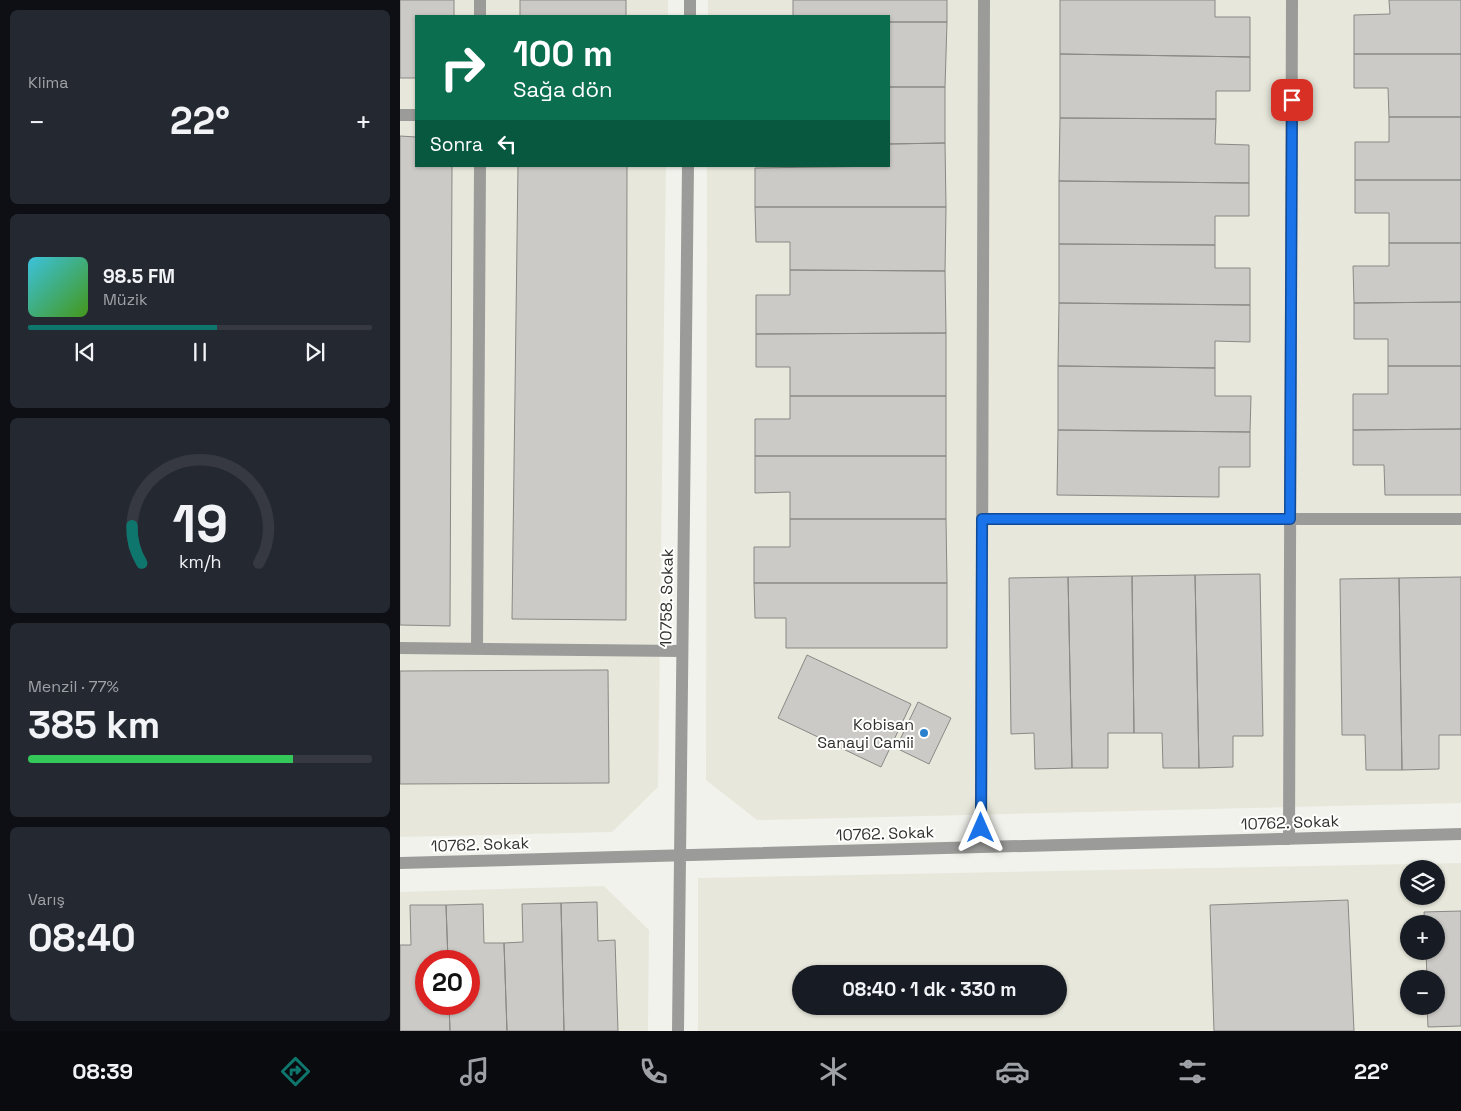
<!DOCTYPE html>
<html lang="tr">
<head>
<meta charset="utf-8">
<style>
	:root { --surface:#171b24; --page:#242831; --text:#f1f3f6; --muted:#9ea1a6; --line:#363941; --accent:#0f766e }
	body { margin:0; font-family:"Space Grotesk",sans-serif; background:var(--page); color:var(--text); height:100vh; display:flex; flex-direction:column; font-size:19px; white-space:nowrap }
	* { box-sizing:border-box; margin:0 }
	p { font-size:16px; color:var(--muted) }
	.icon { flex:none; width:28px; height:28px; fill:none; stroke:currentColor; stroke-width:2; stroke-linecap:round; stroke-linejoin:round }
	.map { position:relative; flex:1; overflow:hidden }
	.side { display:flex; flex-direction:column; gap:10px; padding:10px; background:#0d0f14; width:400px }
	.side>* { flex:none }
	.top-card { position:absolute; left:15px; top:15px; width:475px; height:152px; border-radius:0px; box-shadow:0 1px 4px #0004; background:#0b6e4f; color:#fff; overflow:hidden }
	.fabs { position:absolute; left:1000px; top:860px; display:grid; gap:10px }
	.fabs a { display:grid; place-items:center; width:45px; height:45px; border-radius:50%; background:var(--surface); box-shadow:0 1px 4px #0004; font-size:25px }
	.speed { position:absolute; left:15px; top:950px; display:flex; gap:10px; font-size:25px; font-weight:700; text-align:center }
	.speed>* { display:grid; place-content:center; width:65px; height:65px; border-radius:50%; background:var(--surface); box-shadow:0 1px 4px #0004; line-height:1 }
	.speed .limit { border:8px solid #d22; background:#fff; color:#111 }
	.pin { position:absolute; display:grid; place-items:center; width:42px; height:42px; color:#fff; margin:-21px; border-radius:10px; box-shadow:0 2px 8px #0006 }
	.me { position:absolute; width:55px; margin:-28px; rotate:0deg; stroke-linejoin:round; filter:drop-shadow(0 0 4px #0008) }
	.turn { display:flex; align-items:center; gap:18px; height:105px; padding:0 15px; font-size:22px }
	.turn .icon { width:65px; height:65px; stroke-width:2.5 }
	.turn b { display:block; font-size:35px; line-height:42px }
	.then { display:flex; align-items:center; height:48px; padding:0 15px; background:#0003; gap:10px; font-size:19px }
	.big { font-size:38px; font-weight:700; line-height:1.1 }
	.side .card { flex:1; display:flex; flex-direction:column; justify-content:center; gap:8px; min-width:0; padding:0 18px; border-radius:8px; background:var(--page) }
	.side .dial { align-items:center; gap:0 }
	.dial svg { height:130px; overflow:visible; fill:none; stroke:var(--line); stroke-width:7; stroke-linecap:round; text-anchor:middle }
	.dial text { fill:var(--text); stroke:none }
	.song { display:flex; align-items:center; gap:15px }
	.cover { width:60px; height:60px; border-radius:8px; background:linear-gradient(135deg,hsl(190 70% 55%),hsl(100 70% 35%)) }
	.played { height:5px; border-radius:2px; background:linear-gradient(90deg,var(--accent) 55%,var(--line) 55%) }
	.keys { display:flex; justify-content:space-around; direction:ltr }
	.heat { display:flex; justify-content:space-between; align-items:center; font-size:28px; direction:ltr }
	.charge { height:8px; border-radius:4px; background:linear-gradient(90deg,#34c759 77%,var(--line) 0) }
	.trip { position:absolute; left:392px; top:965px; width:275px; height:50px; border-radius:25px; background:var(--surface); box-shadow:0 1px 4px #0004; font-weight:700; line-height:50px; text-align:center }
	.tabs { display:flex; height:80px; justify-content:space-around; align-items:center; background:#090b0e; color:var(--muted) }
	.tabs .icon { width:35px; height:35px }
	.tabs .selected { color:var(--accent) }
	.tabs b { font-size:22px; color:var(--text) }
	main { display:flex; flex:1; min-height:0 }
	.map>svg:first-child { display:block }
	.built { fill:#e8e7db; fill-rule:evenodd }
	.building { fill:#cbcac6; stroke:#898985 }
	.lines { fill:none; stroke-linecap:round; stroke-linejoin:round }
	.minor { stroke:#9b9b99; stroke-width:12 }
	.route-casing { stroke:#114b97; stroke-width:12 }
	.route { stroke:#1a73e8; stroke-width:9 }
	.poi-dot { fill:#2980cd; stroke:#fffffe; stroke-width:2 }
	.labels { text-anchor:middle; stroke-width:4; stroke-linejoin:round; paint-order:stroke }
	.street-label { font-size:16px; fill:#31312f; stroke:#fffffe }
	.poi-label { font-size:16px; fill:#31312f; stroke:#fffffe; text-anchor:end }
</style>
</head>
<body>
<main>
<section class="side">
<div class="card"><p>Klima</p>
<div class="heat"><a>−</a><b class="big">22°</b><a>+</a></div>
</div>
<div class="card">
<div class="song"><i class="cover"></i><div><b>98.5 FM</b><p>Müzik</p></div></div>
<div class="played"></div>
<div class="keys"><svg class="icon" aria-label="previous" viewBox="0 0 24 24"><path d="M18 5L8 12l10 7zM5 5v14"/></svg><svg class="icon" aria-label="pause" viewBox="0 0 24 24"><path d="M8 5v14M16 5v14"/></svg><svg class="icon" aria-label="next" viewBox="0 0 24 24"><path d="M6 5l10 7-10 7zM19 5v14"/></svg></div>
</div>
<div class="card dial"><svg viewBox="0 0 100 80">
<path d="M14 69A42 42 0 1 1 86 69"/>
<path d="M14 69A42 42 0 0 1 8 46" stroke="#0f766e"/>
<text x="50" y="56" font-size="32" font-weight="700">19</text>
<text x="50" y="72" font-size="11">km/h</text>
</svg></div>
<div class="card"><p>Menzil · 77%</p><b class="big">385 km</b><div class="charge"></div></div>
<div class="card"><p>Varış</p><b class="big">08:40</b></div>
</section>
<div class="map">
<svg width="1061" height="1031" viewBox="0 0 1061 1031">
	<rect width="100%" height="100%" fill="#f2f2ed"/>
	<path class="built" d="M0,0h268v16h-252v150h250l-8,621 -46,45 -212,5z
		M308,0h753v803l-704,17 -51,-40 1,-614h182v-150h-181z
		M1061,863v168h-763v-153zM1009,869h27v27h-27zM1009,924h27v27h-27zM401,974h258v32h-258zM1009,979h27v27h-27z
		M204,886l45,44 -1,101h-248v-139zM26,961h43v43h-43z"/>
	<path class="building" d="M0,0h54v16h-38v62h-16z
		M120,0h106v16h-106z
		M393,0h154v22h-58v-6h-96z
		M660,0h155v17h35v40l-190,-3z
		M989,0h72v54h-107v-39l36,-1z
		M489,22h58l-2,65h-56z
		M660,54l190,3v34h-34v28l-156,-1z
		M954,54h107v63h-72l-1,-29h-34z
		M489,87h56v56l-56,1z
		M989,117h72v63h-106v-38h34z
		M660,118l156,1 -1,25 34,1v38l-190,-2z
		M0,136l16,1v29h36l-2,460 -50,-1z
		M545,143l1,64h-191v-39l134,-2v-22z
		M118,166h109l-1,454 -114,-1z
		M955,180h106v63h-72v-30h-34z
		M659,181l190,2v33h-34v29l-156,-1z
		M355,207h191l-1,64 -155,-1v-28h-34z
		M989,243h72v59l-107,1 -1,-37h36z
		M659,244l156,1v23h35v37l-191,-2z
		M390,270l155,1 1,62 -190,1v-39h34z
		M1061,302v64h-73v-27h-34v-36z
		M659,303l191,2v37l-35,-1v27l-157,-2z
		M546,333v63h-156v-29h-34v-33z
		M658,366l157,2v28h36l-1,36 -192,-2z
		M988,366h73v63l-108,1v-36h35z
		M390,396h156v60h-191v-37h35z
		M1061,429v66h-76l-1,-30h-31v-35z
		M658,430l192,2v35h-31v30l-162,-2z
		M355,456h191v63h-156v-27l-35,1z
		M390,519h156l1,64h-193v-36h36z
		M860,574l3,162h-30v31l-34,1 -4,-193z
		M795,575l4,193h-36l-1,-35h-28l-2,-157z
		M732,576l2,157h-26v35h-36l-4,-191z
		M668,577l4,191 -37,1 -1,-36 -23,1 -2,-156z
		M1061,577v158h-22v34l-37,1 -3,-192z
		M999,578l3,192h-36l-1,-35h-23l-2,-156z
		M354,583h193v65h-161v-30h-31z
		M407,655l104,49 -30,63 -103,-49z
		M208,670l1,113 -209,1v-113z
		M518,702l33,16 -22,46 -33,-16z
		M948,900l6,131h-140l-4,-126z
		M197,902l1,39 17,-1 3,91h-54l-3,-128z
		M161,903l3,128h-57l-3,-88 19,-1 -1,-38z
		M83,904l1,39h20l3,88h-57l-1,-27h20v-43h-21l-2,-56z
		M10,905h36l2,56h-22v43h23l1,27h-50v-86h11z
		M1061,911v115l-33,1 -1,-21h9v-27h-9l-1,-28h10v-27h-11l-1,-12z"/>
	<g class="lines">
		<path class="minor" d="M80,16v-16
			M290,16v-16
			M0,115h16
			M583,519h478
			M0,648l281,3
			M77,649l3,-483
			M889,839l3,-839
			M581,847l3,-847
			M0,863l1061,-29
			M278,1031l10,-865"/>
	</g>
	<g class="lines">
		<defs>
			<path id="route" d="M581,828l1,-309h308l2,-419"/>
		</defs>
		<use href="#route" class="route-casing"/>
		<use href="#route" class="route"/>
	</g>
	<circle class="poi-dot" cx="524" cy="733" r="5"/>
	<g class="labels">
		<g class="street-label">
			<text transform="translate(266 598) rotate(-89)" y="6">10758. Sokak</text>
			<text transform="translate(890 822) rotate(-2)" y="6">10762. Sokak</text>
			<text transform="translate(485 833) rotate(-2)" y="6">10762. Sokak</text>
			<text transform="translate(80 844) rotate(-2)" y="6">10762. Sokak</text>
		</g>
		<g class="poi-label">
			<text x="514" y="730">Kobisan<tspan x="514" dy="18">Sanayi Camii</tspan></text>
		</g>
	</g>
</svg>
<div class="fabs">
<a><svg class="icon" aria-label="layers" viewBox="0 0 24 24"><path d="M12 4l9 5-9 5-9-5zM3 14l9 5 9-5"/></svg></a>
<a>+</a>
<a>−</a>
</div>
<div class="speed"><div class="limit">20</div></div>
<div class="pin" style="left:892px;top:100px;background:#d93025"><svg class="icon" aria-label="arrive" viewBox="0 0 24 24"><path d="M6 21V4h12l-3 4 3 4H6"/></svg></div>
<svg class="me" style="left:581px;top:828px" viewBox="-20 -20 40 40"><path d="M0-17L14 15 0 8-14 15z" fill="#1a73e8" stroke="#fff" stroke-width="4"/></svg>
<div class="trip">08:40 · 1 dk · 330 m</div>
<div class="top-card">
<div class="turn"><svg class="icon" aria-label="right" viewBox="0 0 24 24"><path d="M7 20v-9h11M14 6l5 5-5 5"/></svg><div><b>100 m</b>Sağa dön</div></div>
<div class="then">Sonra<svg class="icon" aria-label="left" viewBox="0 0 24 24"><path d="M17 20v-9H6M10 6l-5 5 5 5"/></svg></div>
</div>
</div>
</main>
<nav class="tabs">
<b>08:39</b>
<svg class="icon selected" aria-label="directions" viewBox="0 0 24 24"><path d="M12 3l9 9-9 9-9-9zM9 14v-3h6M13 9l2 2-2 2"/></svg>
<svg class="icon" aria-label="music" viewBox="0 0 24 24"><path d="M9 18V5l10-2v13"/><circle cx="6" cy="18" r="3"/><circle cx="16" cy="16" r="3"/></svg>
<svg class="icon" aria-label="phone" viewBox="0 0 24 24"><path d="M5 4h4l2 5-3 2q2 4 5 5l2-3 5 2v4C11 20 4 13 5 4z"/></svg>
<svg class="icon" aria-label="climate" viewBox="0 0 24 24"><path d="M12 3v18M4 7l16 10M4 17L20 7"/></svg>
<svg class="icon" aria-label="car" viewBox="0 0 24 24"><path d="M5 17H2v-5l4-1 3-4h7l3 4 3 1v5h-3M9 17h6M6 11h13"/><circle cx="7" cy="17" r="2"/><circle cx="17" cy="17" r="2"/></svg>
<svg class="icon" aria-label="filters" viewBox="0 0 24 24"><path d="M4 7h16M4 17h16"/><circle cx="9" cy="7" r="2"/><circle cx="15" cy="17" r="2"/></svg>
<b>22°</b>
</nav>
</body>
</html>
